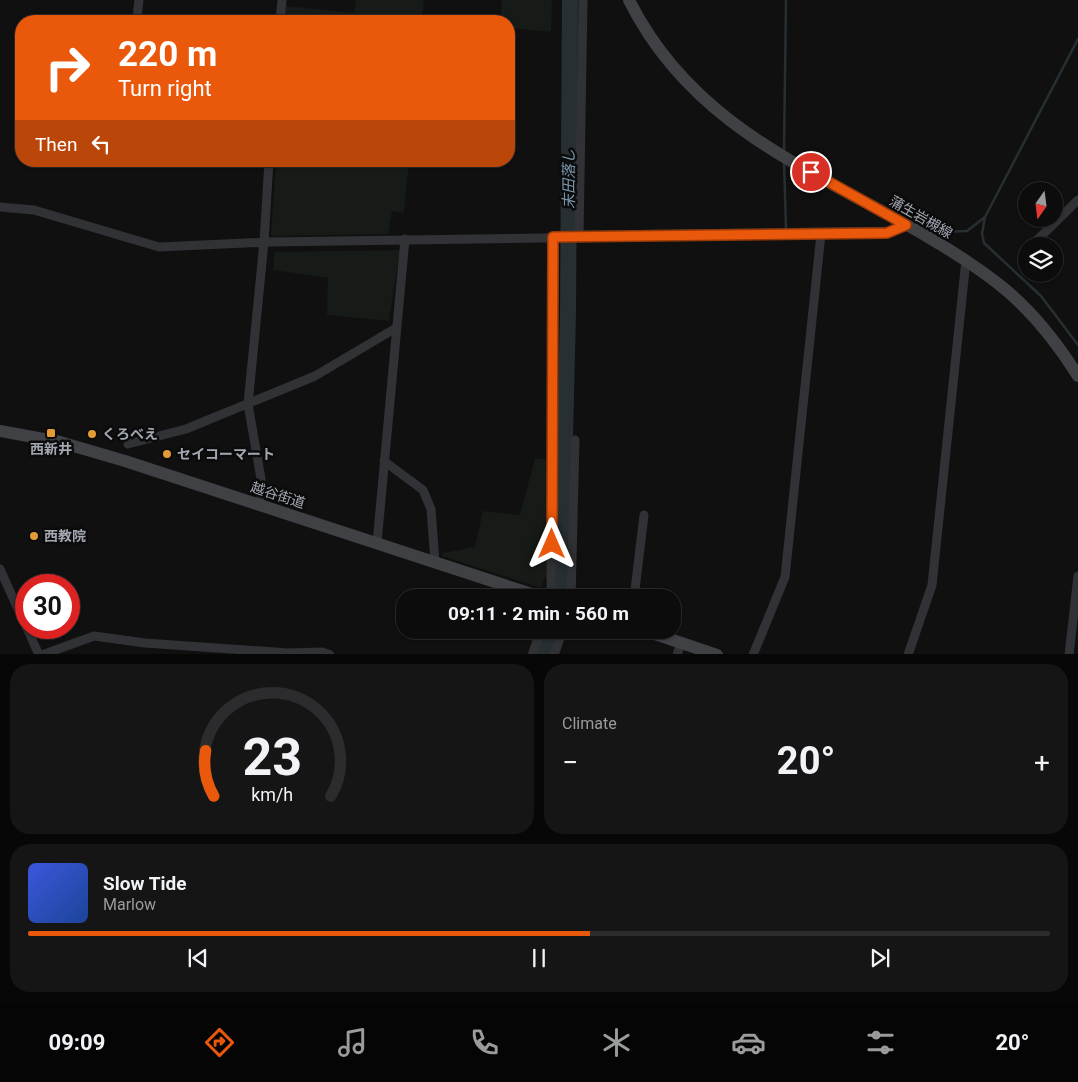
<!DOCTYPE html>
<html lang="en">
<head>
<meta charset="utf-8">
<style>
	:root { --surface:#0c0c0d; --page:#151516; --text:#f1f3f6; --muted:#9a9b9d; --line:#2c2c2e; --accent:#ea580c }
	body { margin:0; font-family:Roboto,"Noto Sans JP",sans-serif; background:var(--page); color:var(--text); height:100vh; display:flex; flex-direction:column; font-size:19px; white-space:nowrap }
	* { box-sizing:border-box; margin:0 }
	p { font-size:16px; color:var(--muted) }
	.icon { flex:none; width:28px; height:28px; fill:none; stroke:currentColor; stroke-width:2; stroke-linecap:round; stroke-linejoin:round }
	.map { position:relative; height:654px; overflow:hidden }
	.drawer { display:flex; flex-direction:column; gap:10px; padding:10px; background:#070707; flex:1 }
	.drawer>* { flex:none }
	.hud { position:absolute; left:15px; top:15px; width:500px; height:152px; border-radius:20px; box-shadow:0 1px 4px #0004,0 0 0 1px var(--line); background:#ea580c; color:#fff; overflow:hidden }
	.needle { width:32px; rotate:194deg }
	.tools { position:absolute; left:1018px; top:182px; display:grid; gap:10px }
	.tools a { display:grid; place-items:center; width:45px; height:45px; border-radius:50%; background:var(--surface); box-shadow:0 1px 4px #0004,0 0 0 1px var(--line); font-size:25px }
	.speed { position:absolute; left:15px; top:574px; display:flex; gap:10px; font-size:25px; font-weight:700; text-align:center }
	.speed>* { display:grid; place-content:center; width:65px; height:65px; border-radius:50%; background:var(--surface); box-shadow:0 1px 4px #0004,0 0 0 1px var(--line); line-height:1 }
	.speed .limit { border:8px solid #d22; background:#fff; color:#111 }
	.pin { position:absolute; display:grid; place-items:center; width:42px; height:42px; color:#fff; margin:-21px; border:2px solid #fff; border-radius:50%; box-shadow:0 1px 5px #0007 }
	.me { position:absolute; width:55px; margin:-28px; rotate:0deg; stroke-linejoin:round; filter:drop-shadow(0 0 4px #0008) }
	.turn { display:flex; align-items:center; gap:18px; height:105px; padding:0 20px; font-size:22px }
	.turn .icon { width:65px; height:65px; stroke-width:2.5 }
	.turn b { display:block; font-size:35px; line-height:42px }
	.then { display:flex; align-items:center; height:48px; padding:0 20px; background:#0003; gap:10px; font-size:19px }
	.big { font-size:38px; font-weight:700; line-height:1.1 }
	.drawer .widget { flex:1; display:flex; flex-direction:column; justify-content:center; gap:8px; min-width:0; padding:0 18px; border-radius:20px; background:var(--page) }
	.drawer .dial { align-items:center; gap:0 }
	.dial svg { height:130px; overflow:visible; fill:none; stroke:var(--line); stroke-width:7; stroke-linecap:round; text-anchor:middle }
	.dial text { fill:var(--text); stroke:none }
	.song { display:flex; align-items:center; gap:15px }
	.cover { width:60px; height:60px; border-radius:8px; background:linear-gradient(135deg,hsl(230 70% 55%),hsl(220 70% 35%)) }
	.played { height:5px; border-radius:2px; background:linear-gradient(90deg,var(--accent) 55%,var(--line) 55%) }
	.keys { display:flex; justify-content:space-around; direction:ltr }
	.heat { display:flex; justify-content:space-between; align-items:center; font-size:28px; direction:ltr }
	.drawer .tiles { flex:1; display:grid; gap:10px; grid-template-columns:1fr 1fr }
	.widget:last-child { grid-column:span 2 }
	.trip { position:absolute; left:396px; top:589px; width:285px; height:50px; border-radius:20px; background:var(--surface); box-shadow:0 1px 4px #0004,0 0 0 1px var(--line); font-weight:700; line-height:50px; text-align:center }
	.dock { display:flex; height:80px; justify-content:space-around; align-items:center; background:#050505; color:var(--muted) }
	.dock .icon { width:35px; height:35px }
	.dock .current { color:var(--accent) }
	.dock b { font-size:22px; color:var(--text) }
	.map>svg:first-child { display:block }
	.green { fill:#161b17 }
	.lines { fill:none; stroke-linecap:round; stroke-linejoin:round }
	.stream { stroke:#272f33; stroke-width:2.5 }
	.river { stroke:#272f33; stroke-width:16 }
	.street { stroke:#313235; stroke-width:9 }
	.secondary { stroke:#3f4145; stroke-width:12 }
	.route-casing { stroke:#983908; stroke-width:12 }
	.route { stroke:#ea580c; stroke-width:9 }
	.poi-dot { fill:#e39c35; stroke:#0b0b0c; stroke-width:2 }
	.labels { text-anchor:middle; stroke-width:5; stroke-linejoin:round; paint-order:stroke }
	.street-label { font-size:14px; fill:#a2a7b1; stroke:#0b0b0c }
	.poi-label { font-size:14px; font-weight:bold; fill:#a2a7b1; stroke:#0b0b0c; text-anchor:start }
	.water-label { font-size:15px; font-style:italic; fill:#7a97aa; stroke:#0b0b0c }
</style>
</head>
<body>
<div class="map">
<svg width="1078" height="655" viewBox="0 0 1078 655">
	<rect width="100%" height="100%" fill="#101011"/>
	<path class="green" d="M356,0h68l-2,21h-137l1,-15 68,7z
		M502,0h50l-1,32 -42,-4v-7h-9z
		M276,161h133l-5,52 -12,-2 -4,23 -117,2z
		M400,250l-11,71 -62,-6 1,-37 -55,-8 2,-18z
		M535,458l13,2 2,118 -5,-1 -4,11 -99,-32v-3l33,-6 8,-36 37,4z"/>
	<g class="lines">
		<path class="stream" d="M1078,39l-93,178 -3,17 2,9 57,53 37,49
			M784,150l2,-150
			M784,161l2,68
			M907,214l35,18 25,-1 18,-14
			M568,232h8
			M582,232l303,-4"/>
		<path class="river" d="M561,598l7,-285 2,-313
			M543,655l9,-25"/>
		<path class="street" d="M137,17l2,-17
			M280,21l2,-21
			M0,207l34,3 125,37 110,-5 618,-9 19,-8
			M579,237l4,-237
			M1031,246l47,-46
			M128,444l58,-15 129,-53 81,-48
			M384,461l39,29 8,19 4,53
			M261,505v-26l-13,-75 16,-162 5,-81
			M377,543l28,-304
			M0,569l26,58
			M551,598l2,-361
			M571,598l4,-158
			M634,598l10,-83
			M27,628l12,27
			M42,655l52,-19 51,7 143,10 34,-1 8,3
			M532,655l9,-25
			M554,655l9,-25
			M677,655l4,-12
			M753,655l32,-78 36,-343
			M908,655l24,-70 34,-325
			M1069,655l9,-79"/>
		<path class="secondary" d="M629,0c77,155 240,185 367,282 33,25 60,59 82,94
			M0,431l60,11 65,19 419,137
			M643,630l74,25"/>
	</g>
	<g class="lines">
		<defs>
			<path id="route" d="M552,544l1,-307 334,-4 19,-8 -95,-53"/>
		</defs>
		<use href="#route" class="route-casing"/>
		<use href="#route" class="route"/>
	</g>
	<g class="poi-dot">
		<rect x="46" y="428" width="10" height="10" rx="2.5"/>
		<circle cx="92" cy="434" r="5"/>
		<circle cx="167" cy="454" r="5"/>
		<circle cx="34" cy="536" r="5"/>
	</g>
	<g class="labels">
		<g class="street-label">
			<text transform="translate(921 217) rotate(30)" y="5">蒲生岩槻線</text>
			<text transform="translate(278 495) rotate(18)" y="5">越谷街道</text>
		</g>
		<g class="poi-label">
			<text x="102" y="439">くろべえ</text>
			<text x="51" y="454" text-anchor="middle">西新井</text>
			<text x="177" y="459">セイコーマート</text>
			<text x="44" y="541">西教院</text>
		</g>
		<g class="water-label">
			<text transform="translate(569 179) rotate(-90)" y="5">末田落し</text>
		</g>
	</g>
</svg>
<div class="tools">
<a><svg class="needle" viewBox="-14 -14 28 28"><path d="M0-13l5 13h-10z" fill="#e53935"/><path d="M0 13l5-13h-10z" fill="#9a9b9d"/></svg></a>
<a><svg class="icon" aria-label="layers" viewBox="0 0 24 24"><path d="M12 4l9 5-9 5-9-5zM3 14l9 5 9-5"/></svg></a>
</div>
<div class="speed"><div class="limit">30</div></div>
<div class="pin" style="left:811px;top:172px;background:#d93025"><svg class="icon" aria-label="arrive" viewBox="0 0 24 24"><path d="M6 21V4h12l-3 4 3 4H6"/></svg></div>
<svg class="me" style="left:552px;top:544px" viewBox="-20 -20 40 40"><path d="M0-17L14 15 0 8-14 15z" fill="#ea580c" stroke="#fff" stroke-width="4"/></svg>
<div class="trip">09:11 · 2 min · 560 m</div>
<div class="hud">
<div class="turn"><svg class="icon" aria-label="right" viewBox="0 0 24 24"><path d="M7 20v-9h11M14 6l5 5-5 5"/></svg><div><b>220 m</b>Turn right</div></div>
<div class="then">Then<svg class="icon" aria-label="left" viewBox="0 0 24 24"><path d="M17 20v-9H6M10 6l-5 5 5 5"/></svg></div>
</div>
</div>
<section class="drawer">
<div class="tiles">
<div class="widget dial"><svg viewBox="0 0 100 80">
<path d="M14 69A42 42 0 1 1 86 69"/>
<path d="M14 69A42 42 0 0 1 9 41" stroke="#ea580c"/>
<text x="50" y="56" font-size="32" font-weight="700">23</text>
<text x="50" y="72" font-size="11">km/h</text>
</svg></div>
<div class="widget"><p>Climate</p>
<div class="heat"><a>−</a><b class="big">20°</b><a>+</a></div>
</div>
<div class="widget">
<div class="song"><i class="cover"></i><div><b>Slow Tide</b><p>Marlow</p></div></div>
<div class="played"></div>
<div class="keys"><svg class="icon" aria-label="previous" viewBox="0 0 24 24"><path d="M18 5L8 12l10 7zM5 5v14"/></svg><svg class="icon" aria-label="pause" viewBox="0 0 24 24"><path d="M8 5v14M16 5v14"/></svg><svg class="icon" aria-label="next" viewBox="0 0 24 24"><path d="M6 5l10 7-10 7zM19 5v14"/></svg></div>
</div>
</div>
</section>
<nav class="dock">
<b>09:09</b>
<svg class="icon current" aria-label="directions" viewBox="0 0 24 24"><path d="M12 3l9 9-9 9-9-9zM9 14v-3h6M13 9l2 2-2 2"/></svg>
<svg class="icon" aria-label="music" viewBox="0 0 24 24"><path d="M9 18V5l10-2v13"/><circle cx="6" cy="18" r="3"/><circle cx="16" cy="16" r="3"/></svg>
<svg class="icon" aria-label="phone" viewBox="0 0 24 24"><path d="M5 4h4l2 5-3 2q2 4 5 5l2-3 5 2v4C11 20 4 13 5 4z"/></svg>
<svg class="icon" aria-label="climate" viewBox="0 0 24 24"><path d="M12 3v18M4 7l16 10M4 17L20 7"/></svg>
<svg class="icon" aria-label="car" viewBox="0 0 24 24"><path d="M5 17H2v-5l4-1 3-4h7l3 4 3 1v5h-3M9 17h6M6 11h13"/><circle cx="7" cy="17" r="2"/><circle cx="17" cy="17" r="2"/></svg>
<svg class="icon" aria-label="filters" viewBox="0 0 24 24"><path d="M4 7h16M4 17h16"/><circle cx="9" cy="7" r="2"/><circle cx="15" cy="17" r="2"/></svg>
<b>20°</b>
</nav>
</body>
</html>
